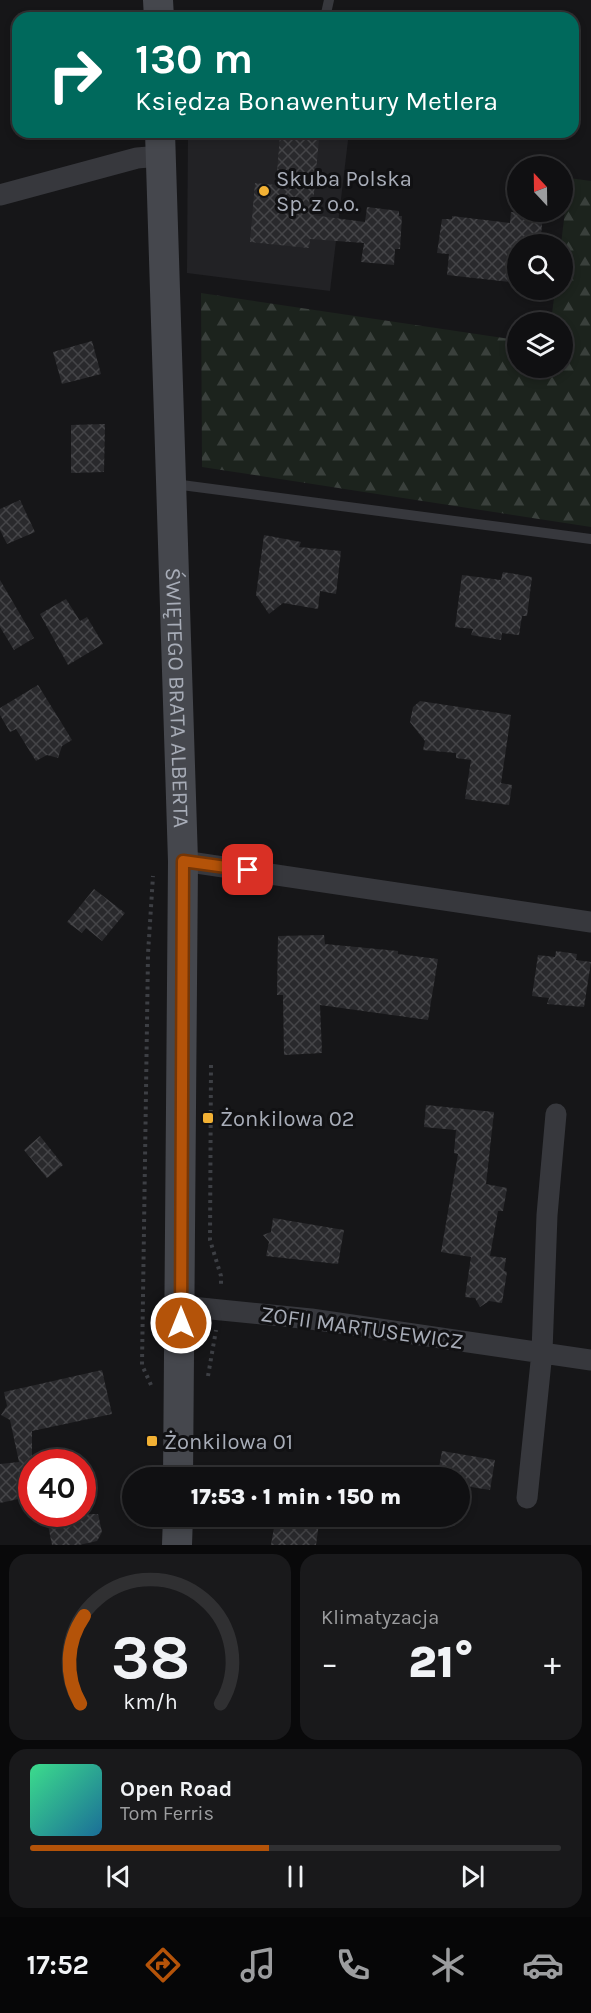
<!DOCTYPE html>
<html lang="pl">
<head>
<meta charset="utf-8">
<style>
	:root { --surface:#101012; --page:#19191b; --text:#f1f3f6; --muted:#9c9d9f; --line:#303032; --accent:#b45309 }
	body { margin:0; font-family:Karla,sans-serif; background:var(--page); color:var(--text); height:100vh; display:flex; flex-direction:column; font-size:22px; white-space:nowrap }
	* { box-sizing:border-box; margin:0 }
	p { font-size:20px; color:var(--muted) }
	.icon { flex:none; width:33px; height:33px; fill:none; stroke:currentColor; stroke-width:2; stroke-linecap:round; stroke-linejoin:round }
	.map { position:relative; height:1545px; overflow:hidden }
	.side { display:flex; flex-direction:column; gap:9px; padding:9px; background:#09090a; flex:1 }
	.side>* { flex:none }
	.top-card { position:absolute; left:12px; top:12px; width:567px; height:126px; border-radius:18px; box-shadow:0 3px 9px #0003,0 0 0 2px var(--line); background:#00695c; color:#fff; overflow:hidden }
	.needle { width:39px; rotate:338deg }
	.buttons { position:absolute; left:507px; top:156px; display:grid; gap:12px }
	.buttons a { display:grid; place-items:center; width:66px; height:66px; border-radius:50%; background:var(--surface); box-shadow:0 3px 9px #0003,0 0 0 2px var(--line); font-size:30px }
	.speed { position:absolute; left:18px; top:1449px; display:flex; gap:12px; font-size:30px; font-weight:700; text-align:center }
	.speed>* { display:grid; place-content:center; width:78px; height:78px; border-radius:50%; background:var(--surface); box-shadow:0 3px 9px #0003,0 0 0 2px var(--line); line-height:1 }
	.speed .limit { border:9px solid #d22; background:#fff; color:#111 }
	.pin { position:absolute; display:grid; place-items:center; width:51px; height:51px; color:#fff; margin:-26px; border-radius:12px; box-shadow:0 3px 9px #0006 }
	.me { position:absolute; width:66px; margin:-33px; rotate:0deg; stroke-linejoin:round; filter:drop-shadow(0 0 4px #0008) }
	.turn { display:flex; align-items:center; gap:21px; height:126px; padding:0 24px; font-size:27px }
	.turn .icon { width:78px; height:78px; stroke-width:2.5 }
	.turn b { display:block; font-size:42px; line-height:51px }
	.big { font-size:45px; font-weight:800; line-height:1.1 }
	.side .widget { flex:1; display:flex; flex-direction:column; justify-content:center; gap:9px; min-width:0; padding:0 21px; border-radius:18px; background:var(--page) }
	.side .dial { align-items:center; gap:0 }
	.dial svg { height:156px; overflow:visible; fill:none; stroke:var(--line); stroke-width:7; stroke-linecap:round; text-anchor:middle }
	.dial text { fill:var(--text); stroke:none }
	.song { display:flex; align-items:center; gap:18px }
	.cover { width:72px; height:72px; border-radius:9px; background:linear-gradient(135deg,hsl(150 70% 55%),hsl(200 70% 35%)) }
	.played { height:6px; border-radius:3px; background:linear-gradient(90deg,var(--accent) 45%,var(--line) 45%) }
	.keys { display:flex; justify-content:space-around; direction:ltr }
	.heat { display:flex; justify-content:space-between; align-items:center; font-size:33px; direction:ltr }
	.side .tiles { flex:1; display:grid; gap:9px; grid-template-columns:1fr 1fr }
	.widget:last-child { grid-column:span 2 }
	.trip { position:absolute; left:122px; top:1467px; width:348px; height:60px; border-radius:30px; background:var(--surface); box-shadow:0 3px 9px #0003,0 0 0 2px var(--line); font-weight:800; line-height:60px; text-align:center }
	.menu { display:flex; height:96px; justify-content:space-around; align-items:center; background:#060607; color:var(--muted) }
	.menu .icon { width:42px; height:42px }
	.menu .on { color:var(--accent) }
	.menu b { font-size:27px; color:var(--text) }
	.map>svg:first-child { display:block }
	.built { fill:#222225 }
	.forest { fill:url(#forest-firs) }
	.building { fill:url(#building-cross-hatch) }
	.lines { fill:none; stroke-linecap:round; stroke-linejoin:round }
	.path { stroke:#3d3f44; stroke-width:4; stroke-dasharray:3 4.5; stroke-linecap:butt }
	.lane { stroke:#37383d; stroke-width:10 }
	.street { stroke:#37383d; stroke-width:21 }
	.secondary { stroke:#45474d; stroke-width:30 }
	.route-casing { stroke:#753606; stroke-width:15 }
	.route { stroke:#b45309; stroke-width:10 }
	.poi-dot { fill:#f2b134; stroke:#111113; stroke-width:2 }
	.labels { text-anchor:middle; stroke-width:6; stroke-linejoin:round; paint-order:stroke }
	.poi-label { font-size:22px; fill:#a8adb8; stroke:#111113; text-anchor:start }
	.street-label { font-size:22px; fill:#a8adb8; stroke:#111113 }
</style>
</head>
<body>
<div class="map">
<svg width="591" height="1545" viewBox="0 0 591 1545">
	<defs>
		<pattern id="forest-firs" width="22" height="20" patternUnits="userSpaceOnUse" patternTransform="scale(1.5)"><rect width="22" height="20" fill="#1c231d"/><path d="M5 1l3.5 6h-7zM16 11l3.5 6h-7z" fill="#3a403c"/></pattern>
		<pattern id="building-cross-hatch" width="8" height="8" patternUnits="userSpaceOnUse" patternTransform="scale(1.5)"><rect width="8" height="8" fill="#29292c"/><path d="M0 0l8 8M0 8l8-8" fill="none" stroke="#454548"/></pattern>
	</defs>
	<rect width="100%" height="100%" fill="#161618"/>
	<path class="built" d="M188,132h161l-19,159 -143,-18z"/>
	<path class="forest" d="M569,178l22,3v346l-389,-60 -1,-174 316,47 1,28h44v-46h-11l4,-32h7l-1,-46z"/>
	<path class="building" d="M280,135l39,4 -7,76 53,7 2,-15 32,4v5h3l-2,33h-5l-1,16 -33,-3 3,-19 -54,-4 -1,9 -59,-6 5,-59 21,2z
		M511,212l32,3 -3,29h-22v39l-71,-8 2,-21 -12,-1 5,-34h10v-3l58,7z
		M92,341l9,33 -39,10 -9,-32z
		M105,424l-1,48 -33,1v-48z
		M20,500l15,32 -28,12 -7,-14v-21z
		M264,535l37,7 -2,5 42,4 -5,43 -16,-3 -2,18 -35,-6 -14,11 -13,-19z
		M503,572l29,5 -5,39h-5l-3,19 -17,-2 -1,7 -30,-5 2,-6 -18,-2 7,-52 39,5z
		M0,580l34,58 -20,12 -14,-23z
		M66,599l14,22 7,-4 16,27 -35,21 -28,-51z
		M38,685l34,55 -10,6 -4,12 -11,-3 -11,6 -20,-32 -6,3 -10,-17v-7z
		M420,701l91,14 -10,68 11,2 -3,20 -44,-6 6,-39 -15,-2v-5l-33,-3 2,-9 -15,-19 3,-15z
		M94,889l31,24 -23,28 -16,-13 -4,5 -15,-11z
		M324,935l1,9 73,7v3l40,5 -10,61 -108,-15 2,48 -38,2 -1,-60h-6l1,-59z
		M556,951l21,3 -1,6 15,2 -7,45 -37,-3 2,-6 -17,-2 6,-41 17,2z
		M426,1105l68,7 -8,72 21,4 -4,23h-5l-8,45 16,2 -2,13 3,1 -5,31 -13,-2 -9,6 -5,-9 -10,-1 6,-40 -30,-5 17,-98 -4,-1 2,-23 -32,-3z
		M40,1136l23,29 -16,13 -23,-28z
		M273,1218l71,12 -6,34 -72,-8 3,-14 -6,-7 8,-3z
		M102,1370l10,44 -80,17v65l-32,7v-39l19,-2 -9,-42 -9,-5 6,-9 -3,-14z
		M442,1451l53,9 -5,30 -31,-5v-7h-22z
		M67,1514h31l4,18 -5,9 -18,4h-27l-4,-20 13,-3z
		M276,1516h44l-4,29h-45z"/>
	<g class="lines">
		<path class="path" d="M211,1065l-1,175 11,36v11
			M208,1376l8,-46
			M151,1385l-9,-20 6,-411 5,-78"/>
		<path class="lane" d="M325,18l4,-18
			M174,484l417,55"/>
		<path class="street" d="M0,195l137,-37 23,-2
			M183,861l408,61
			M181,1306l130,13 280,41
			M527,1498l15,-146 5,-137 9,-101"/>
		<g class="secondary">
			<path d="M158,0l1,18"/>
			<path id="s1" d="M160,132l23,729 -5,617"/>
			<path d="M177,1545l1,-29"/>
		</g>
	</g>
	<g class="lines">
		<defs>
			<path id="route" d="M181,1323l2,-462 65,9"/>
		</defs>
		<use href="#route" class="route-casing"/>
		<use href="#route" class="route"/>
	</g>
	<g class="poi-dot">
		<circle cx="264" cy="191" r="6"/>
		<rect x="202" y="1112" width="12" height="12" rx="3"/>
		<rect x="146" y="1435" width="12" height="12" rx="3"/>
	</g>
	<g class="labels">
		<g class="poi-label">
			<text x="276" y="186">Skuba Polska<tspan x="276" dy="25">Sp. z o.o.</tspan></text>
			<text x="220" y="1126">Żonkilowa 02</text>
			<text x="164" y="1449">Żonkilowa 01</text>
		</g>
		<g class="street-label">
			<text dy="8" stroke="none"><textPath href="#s1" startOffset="566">ŚWIĘTEGO BRATA ALBERTA</textPath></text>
			<text transform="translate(362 1327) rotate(8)" y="8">ZOFII MARTUSEWICZ</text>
		</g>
	</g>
</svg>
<div class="buttons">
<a><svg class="needle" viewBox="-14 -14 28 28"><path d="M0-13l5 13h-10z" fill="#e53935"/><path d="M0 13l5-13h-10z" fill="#9c9d9f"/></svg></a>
<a><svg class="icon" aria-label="search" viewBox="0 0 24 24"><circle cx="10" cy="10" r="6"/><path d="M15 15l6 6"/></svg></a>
<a><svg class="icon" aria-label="layers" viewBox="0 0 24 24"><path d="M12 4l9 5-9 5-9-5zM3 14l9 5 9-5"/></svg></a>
</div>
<div class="speed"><div class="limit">40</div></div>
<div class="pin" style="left:248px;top:870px;background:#d93025"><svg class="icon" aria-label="arrive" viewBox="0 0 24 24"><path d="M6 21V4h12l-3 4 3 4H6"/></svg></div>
<svg class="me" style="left:181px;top:1323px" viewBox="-20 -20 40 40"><circle r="17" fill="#b45309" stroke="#fff" stroke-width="3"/><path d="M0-11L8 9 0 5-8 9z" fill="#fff"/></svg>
<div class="trip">17:53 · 1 min · 150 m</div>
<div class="top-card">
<div class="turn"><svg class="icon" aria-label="right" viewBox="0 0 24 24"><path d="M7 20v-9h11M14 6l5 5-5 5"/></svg><div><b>130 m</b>Księdza Bonawentury Metlera</div></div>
</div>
</div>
<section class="side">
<div class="tiles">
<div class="widget dial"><svg viewBox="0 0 100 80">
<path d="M14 69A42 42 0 1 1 86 69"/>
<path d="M14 69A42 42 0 0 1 16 24" stroke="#b45309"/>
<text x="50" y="56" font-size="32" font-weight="700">38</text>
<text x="50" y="72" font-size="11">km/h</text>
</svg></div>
<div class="widget"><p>Klimatyzacja</p>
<div class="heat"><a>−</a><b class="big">21°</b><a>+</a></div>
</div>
<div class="widget">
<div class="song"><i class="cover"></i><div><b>Open Road</b><p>Tom Ferris</p></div></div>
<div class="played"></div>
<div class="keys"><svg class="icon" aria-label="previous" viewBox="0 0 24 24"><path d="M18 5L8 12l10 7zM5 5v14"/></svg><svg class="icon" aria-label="pause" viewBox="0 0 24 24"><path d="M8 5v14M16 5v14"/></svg><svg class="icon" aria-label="next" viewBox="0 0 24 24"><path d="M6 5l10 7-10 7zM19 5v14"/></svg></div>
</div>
</div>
</section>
<nav class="menu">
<b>17:52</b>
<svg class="icon on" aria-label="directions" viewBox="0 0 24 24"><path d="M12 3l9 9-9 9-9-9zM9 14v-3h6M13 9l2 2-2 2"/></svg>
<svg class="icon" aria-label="music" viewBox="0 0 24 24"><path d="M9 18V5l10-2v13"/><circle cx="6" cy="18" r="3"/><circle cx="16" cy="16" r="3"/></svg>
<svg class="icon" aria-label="phone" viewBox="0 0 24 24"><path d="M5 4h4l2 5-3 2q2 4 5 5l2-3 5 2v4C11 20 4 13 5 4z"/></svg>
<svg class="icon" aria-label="climate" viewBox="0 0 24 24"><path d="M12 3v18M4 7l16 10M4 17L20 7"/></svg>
<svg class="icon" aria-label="car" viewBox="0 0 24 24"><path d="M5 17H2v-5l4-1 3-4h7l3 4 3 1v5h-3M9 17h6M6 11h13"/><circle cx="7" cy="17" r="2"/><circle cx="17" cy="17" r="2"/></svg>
</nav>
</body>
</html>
